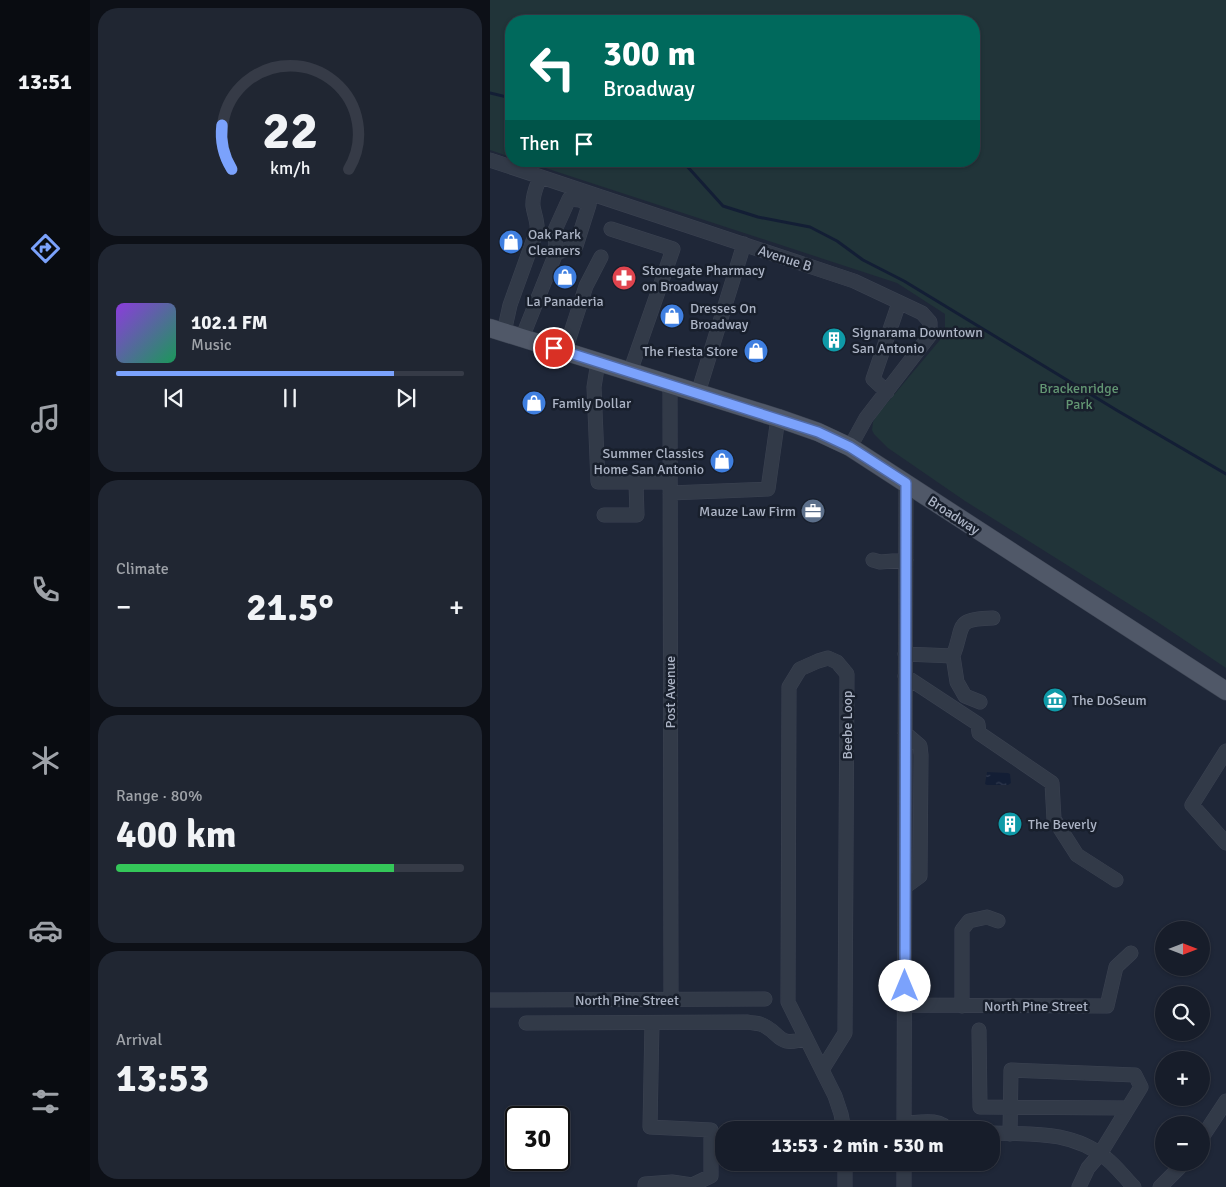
<!DOCTYPE html>
<html lang="en">
<head>
<meta charset="utf-8">
<style>
	:root { --surface:#171d2a; --page:#202632; --text:#f1f3f6; --muted:#9ea2a8; --line:#363b47; --accent:#7ba2fc }
	body { margin:0; font-family:Signika,sans-serif; background:var(--page); color:var(--text); height:100vh; display:flex; flex-direction:column; font-size:19px; white-space:nowrap }
	* { box-sizing:border-box; margin:0 }
	p { font-size:16px; color:var(--muted) }
	.icon { flex:none; width:28px; height:28px; fill:none; stroke:currentColor; stroke-width:2; stroke-linecap:round; stroke-linejoin:round }
	.map { position:relative; flex:1; overflow:hidden }
	.details { display:flex; flex-direction:column; gap:8px; padding:8px; background:#0d1017; width:400px }
	.details>* { flex:none }
	.top-card { position:absolute; left:15px; top:15px; width:475px; height:152px; border-radius:20px; box-shadow:0 1px 4px #0004,0 0 0 1px var(--line); background:#00695c; color:#fff; overflow:hidden }
	.needle { width:32px; rotate:90deg }
	.tools { position:absolute; left:665px; top:921px; display:grid; gap:10px }
	.tools a { display:grid; place-items:center; width:55px; height:55px; border-radius:50%; background:var(--surface); box-shadow:0 1px 4px #0004,0 0 0 1px var(--line); font-size:25px }
	.speed { position:absolute; left:15px; top:1106px; display:flex; gap:10px; font-size:25px; font-weight:700; text-align:center }
	.speed>* { display:grid; place-content:center; width:65px; height:65px; border-radius:50%; background:var(--surface); box-shadow:0 1px 4px #0004,0 0 0 1px var(--line); line-height:1 }
	.speed .limit { border:2px solid #111; border-radius:8px; background:#fff; color:#111 }
	.pin { position:absolute; display:grid; place-items:center; width:42px; height:42px; color:#fff; margin:-21px; border:2px solid #fff; border-radius:50%; box-shadow:0 1px 5px #0007 }
	.me { position:absolute; width:55px; margin:-28px; rotate:0deg; stroke-linejoin:round; filter:drop-shadow(0 0 4px #0008) }
	.turn { display:flex; align-items:center; gap:18px; height:105px; padding:0 15px; font-size:22px }
	.turn .icon { width:65px; height:65px; stroke-width:2.5 }
	.turn b { display:block; font-size:35px; line-height:42px }
	.then { display:flex; align-items:center; height:48px; padding:0 15px; background:#0003; gap:10px; font-size:19px }
	.big { font-size:38px; font-weight:700; line-height:1.1 }
	.details .tile { flex:1; display:flex; flex-direction:column; justify-content:center; gap:8px; min-width:0; padding:0 18px; border-radius:20px; background:var(--page) }
	.details .dial { align-items:center; gap:0 }
	.dial svg { height:130px; overflow:visible; fill:none; stroke:var(--line); stroke-width:7; stroke-linecap:round; text-anchor:middle }
	.dial text { fill:var(--text); stroke:none }
	.song { display:flex; align-items:center; gap:15px }
	.cover { width:60px; height:60px; border-radius:8px; background:linear-gradient(135deg,hsl(270 70% 55%),hsl(150 70% 35%)) }
	.played { height:5px; border-radius:2px; background:linear-gradient(90deg,var(--accent) 80%,var(--line) 80%) }
	.keys { display:flex; justify-content:space-around; direction:ltr }
	.heat { display:flex; justify-content:space-between; align-items:center; font-size:28px; direction:ltr }
	.charge { height:8px; border-radius:4px; background:linear-gradient(90deg,#34c759 80%,var(--line) 0) }
	.trip { position:absolute; left:225px; top:1121px; width:285px; height:50px; border-radius:20px; background:var(--surface); box-shadow:0 1px 4px #0004,0 0 0 1px var(--line); font-weight:700; line-height:50px; text-align:center }
	main { display:flex; flex:1; min-height:0 }
	.tab-bar { display:flex; flex-direction:column; width:90px; justify-content:space-around; align-items:center; background:#090c11; color:var(--muted) }
	.tab-bar .icon { width:35px; height:35px }
	.tab-bar .on { color:var(--accent) }
	.tab-bar b { font-size:22px; color:var(--text) }
	.map>svg:first-child { display:block }
	.green { fill:#213439 }
	.water { fill:url(#water-ripples) }
	.lines { fill:none; stroke-linecap:round; stroke-linejoin:round }
	.stream { stroke:#131e35; stroke-width:3 }
	.minor-casing { stroke:#3c4352; stroke-width:15 }
	.major-casing { stroke:#3c4352; stroke-width:19 }
	.minor { stroke:#323a48; stroke-width:14 }
	.major { stroke:#505868; stroke-width:18 }
	.route-casing { stroke:#5069a4; stroke-width:12 }
	.route { stroke:#7ba2fc; stroke-width:9 }
	.labels { text-anchor:middle; stroke-width:5; stroke-linejoin:round; paint-order:stroke }
	.poi-label { font-size:14px; fill:#acb4c5; stroke:#181f2c; text-anchor:start }
	.street-label { font-size:14px; fill:#acb4c5; stroke:#181f2c }
	.park-label { font-size:14px; fill:#639673; stroke:#181f2c }
</style>
</head>
<body>
<main>
<nav class="tab-bar">
<b>13:51</b>
<svg class="icon on" aria-label="directions" viewBox="0 0 24 24"><path d="M12 3l9 9-9 9-9-9zM9 14v-3h6M13 9l2 2-2 2"/></svg>
<svg class="icon" aria-label="music" viewBox="0 0 24 24"><path d="M9 18V5l10-2v13"/><circle cx="6" cy="18" r="3"/><circle cx="16" cy="16" r="3"/></svg>
<svg class="icon" aria-label="phone" viewBox="0 0 24 24"><path d="M5 4h4l2 5-3 2q2 4 5 5l2-3 5 2v4C11 20 4 13 5 4z"/></svg>
<svg class="icon" aria-label="climate" viewBox="0 0 24 24"><path d="M12 3v18M4 7l16 10M4 17L20 7"/></svg>
<svg class="icon" aria-label="car" viewBox="0 0 24 24"><path d="M5 17H2v-5l4-1 3-4h7l3 4 3 1v5h-3M9 17h6M6 11h13"/><circle cx="7" cy="17" r="2"/><circle cx="17" cy="17" r="2"/></svg>
<svg class="icon" aria-label="filters" viewBox="0 0 24 24"><path d="M4 7h16M4 17h16"/><circle cx="9" cy="7" r="2"/><circle cx="15" cy="17" r="2"/></svg>
</nav>
<section class="details">
<div class="tile dial"><svg viewBox="0 0 100 80">
<path d="M14 69A42 42 0 1 1 86 69"/>
<path d="M14 69A42 42 0 0 1 8 42" stroke="#7ba2fc"/>
<text x="50" y="56" font-size="32" font-weight="700">22</text>
<text x="50" y="72" font-size="11">km/h</text>
</svg></div>
<div class="tile">
<div class="song"><i class="cover"></i><div><b>102.1 FM</b><p>Music</p></div></div>
<div class="played"></div>
<div class="keys"><svg class="icon" aria-label="previous" viewBox="0 0 24 24"><path d="M18 5L8 12l10 7zM5 5v14"/></svg><svg class="icon" aria-label="pause" viewBox="0 0 24 24"><path d="M8 5v14M16 5v14"/></svg><svg class="icon" aria-label="next" viewBox="0 0 24 24"><path d="M6 5l10 7-10 7zM19 5v14"/></svg></div>
</div>
<div class="tile"><p>Climate</p>
<div class="heat"><a>−</a><b class="big">21.5°</b><a>+</a></div>
</div>
<div class="tile"><p>Range · 80%</p><b class="big">400 km</b><div class="charge"></div></div>
<div class="tile"><p>Arrival</p><b class="big">13:53</b></div>
</section>
<div class="map">
<svg width="736" height="1187" viewBox="0 0 736 1187">
	<defs>
		<pattern id="water-ripples" width="26" height="14" patternUnits="userSpaceOnUse" patternTransform="scale(1.25)"><rect width="26" height="14" fill="#131e35"/><path d="M2 4q2-2 4 0t4 0M15 11q2-2 4 0t4 0" fill="none" stroke="#333c51"/></pattern>
	</defs>
	<rect width="100%" height="100%" fill="#1f2738"/>
	<path class="green" d="M0,0h736v668l-70,-47 -191,-120 -77,-53 -14,-14 -2,-4 1,-8 4,-7 68,-81v-20l-48,-31 -373,-122h450v-140h-463v136l-21,-7z"/>
	<path class="water" d="M497,772l21,1 2,1 1,9 -3,2h-21l-2,-1z"/>
	<g class="lines">
		<path class="stream" d="M0,93l21,5
			M191,161l5,4 37,41 35,11 52,10 27,14 26,19 41,21 214,130 108,63"/>
		<defs>
			<path id="minor" d="M0,160l364,121 68,32 8,9v13l-64,83 -16,29
				M121,229l62,20 -43,123
				M14,332l6,-27 27,-75c1,-8 -3,-16 -4,-24 -1,-11 4,-20 7,-29
				M32,338l34,-85 -1,-23 14,-31 11,1 9,5 -13,41 -20,7
				M75,351l21,-65 15,-29
				M108,362l-4,25 4,95h72
				M180,384l1,616
				M397,392l-14,-13 26,-76
				M208,393l46,-149
				M180,493l98,-4 10,-71
				M114,515h33l-1,-33
				M383,560l7,2 26,-2
				M415,654l48,2 4,26 8,14 15,6
				M463,656c12,-30 0,-37 40,-38
				M415,676l73,48 1,9 73,50 2,36 23,36 39,25
				M736,751l-34,54 34,38
				M415,887l15,-11 1,-121 -1,-9 -15,-13
				M0,1000l275,-1
				M415,1005l202,1 9,-39 15,-14
				M472,1006v-76l7,-9 18,-4 11,4
				M36,1023l222,-1c3,1 8,1 12,2 21,7 16,25 46,14
				M162,1023l-2,104 61,3v46l-19,9
				M489,1030l1,77 148,1
				M332,1070l23,-37 2,-359 -10,-12 -9,-4 -10,3 -18,8 -11,18 -1,315 47,94 6,18 3,16
				M414,1123c13,0 37,-6 43,7
				M414,1130l2,-647
				M501,1133c42,1 82,-2 116,26 10,8 18,19 27,28
				M520,1134l1,-64 124,5 6,12 -41,67 -12,14 -9,19
				M711,1139l25,-38
				M414,1162v25
				M155,1187v-3l27,-2 20,3 -1,2
				M355,1187v-25
				M670,1187l25,-25"/>
			<path id="major" d="M0,328l288,90 40,14 32,15 376,244"/>
		</defs>
		<use href="#minor" class="minor-casing"/>
		<use href="#major" class="major-casing"/>
		<use href="#minor" class="minor"/>
		<use href="#major" class="major"/>
	</g>
	<g class="lines">
		<defs>
			<path id="route" d="M64,348l264,84 32,15 56,36 -1,503"/>
		</defs>
		<use href="#route" class="route-casing"/>
		<use href="#route" class="route"/>
	</g>
	<defs>
		<symbol id="shop-disc" viewBox="-11 -11 22 22"><circle r="9.5" fill="#3f7fe0" stroke="#181f2c"/><path d="M-5-2.5h2.3a2.7 3.5 0 0 1 5.4 0H5L5.5 6h-11ZM-1.5-2.5h3a1.5 2.3 0 0 0-3 0Z" fill="#fff"/></symbol>
		<symbol id="pharmacy-disc" viewBox="-11 -11 22 22"><circle r="9.5" fill="#e0444e" stroke="#181f2c"/><path d="M-2-6h4v4h4v4h-4v4h-4v-4h-4v-4h4Z" fill="#fff"/></symbol>
		<symbol id="building-disc" viewBox="-11 -11 22 22"><circle r="9.5" fill="#0f9aa8" stroke="#181f2c"/><path d="M-4-6H4V6H1V3H-1V6H-4ZM-2.5-4.3h1.7v1.8h-1.7ZM.8-4.3h1.7v1.8H.8ZM-2.5-1h1.7V.8h-1.7ZM.8-1h1.7V.8H.8Z" fill="#fff"/></symbol>
		<symbol id="office-disc" viewBox="-11 -11 22 22"><circle r="9.5" fill="#5c6f8a" stroke="#181f2c"/><path d="M-6-3h4V-5.5h4V-3h4V5H-6ZM-1-4.5V-3h2v-1.5ZM-6 0V1H6V0Z" fill="#fff"/></symbol>
		<symbol id="museum-disc" viewBox="-11 -11 22 22"><circle r="9.5" fill="#0f9aa8" stroke="#181f2c"/><path d="M0-6L6-3V-2H-6V-3ZM-5-1h2V3h-2ZM-1-1h2V3h-2ZM3-1h2V3H3ZM-6 4H6V6H-6Z" fill="#fff"/></symbol>
	</defs>
	<g fill-rule="evenodd">
		<use href="#shop-disc" x="7" y="228" width="28" height="28"/>
		<use href="#shop-disc" x="61" y="263" width="28" height="28"/>
		<use href="#pharmacy-disc" x="120" y="264" width="28" height="28"/>
		<use href="#shop-disc" x="168" y="302" width="28" height="28"/>
		<use href="#building-disc" x="330" y="326" width="28" height="28"/>
		<use href="#shop-disc" x="252" y="337" width="28" height="28"/>
		<use href="#shop-disc" x="30" y="389" width="28" height="28"/>
		<use href="#shop-disc" x="218" y="447" width="28" height="28"/>
		<use href="#office-disc" x="309" y="497" width="28" height="28"/>
		<use href="#museum-disc" x="551" y="686" width="28" height="28"/>
		<use href="#building-disc" x="506" y="810" width="28" height="28"/>
	</g>
	<g class="labels">
		<g class="poi-label">
			<text x="38" y="239">Oak Park<tspan x="38" dy="16">Cleaners</tspan></text>
			<text x="152" y="275">Stonegate Pharmacy<tspan x="152" dy="16">on Broadway</tspan></text>
			<text x="75" y="306" text-anchor="middle">La Panaderia</text>
			<text x="200" y="313">Dresses On<tspan x="200" dy="16">Broadway</tspan></text>
			<text x="362" y="337">Signarama Downtown<tspan x="362" dy="16">San Antonio</tspan></text>
			<text x="248" y="356" text-anchor="end">The Fiesta Store</text>
			<text x="62" y="408">Family Dollar</text>
			<text x="214" y="458" text-anchor="end">Summer Classics<tspan x="214" dy="16">Home San Antonio</tspan></text>
			<text x="306" y="516" text-anchor="end">Mauze Law Firm</text>
			<text x="582" y="705">The DoSeum</text>
			<text x="538" y="829">The Beverly</text>
		</g>
		<g class="street-label">
			<text transform="translate(295 258) rotate(18)" y="5">Avenue B</text>
			<text transform="translate(464 515) rotate(33)" y="5">Broadway</text>
			<text transform="translate(180 692) rotate(-90)" y="5">Post Avenue</text>
			<text transform="translate(357 725) rotate(-90)" y="5">Beebe Loop</text>
			<text x="137" y="1005">North Pine Street</text>
			<text x="546" y="1011">North Pine Street</text>
		</g>
		<g class="park-label">
			<text x="589" y="393">Brackenridge<tspan x="589" dy="16">Park</tspan></text>
		</g>
	</g>
</svg>
<div class="tools">
<a><svg class="needle" viewBox="-14 -14 28 28"><path d="M0-13l5 13h-10z" fill="#e53935"/><path d="M0 13l5-13h-10z" fill="#9ea2a8"/></svg></a>
<a><svg class="icon" aria-label="search" viewBox="0 0 24 24"><circle cx="10" cy="10" r="6"/><path d="M15 15l6 6"/></svg></a>
<a>+</a>
<a>−</a>
</div>
<div class="speed"><div class="limit">30</div></div>
<div class="pin" style="left:64px;top:348px;background:#d93025"><svg class="icon" aria-label="arrive" viewBox="0 0 24 24"><path d="M6 21V4h12l-3 4 3 4H6"/></svg></div>
<svg class="me" style="left:415px;top:986px" viewBox="-20 -20 40 40"><circle r="19" fill="#fff"/><path d="M0-13L10 11 0 6-10 11z" fill="#7ba2fc"/></svg>
<div class="trip">13:53 · 2 min · 530 m</div>
<div class="top-card">
<div class="turn"><svg class="icon" aria-label="left" viewBox="0 0 24 24"><path d="M17 20v-9H6M10 6l-5 5 5 5"/></svg><div><b>300 m</b>Broadway</div></div>
<div class="then">Then<svg class="icon" aria-label="arrive" viewBox="0 0 24 24"><path d="M6 21V4h12l-3 4 3 4H6"/></svg></div>
</div>
</div>
</main>
</body>
</html>
